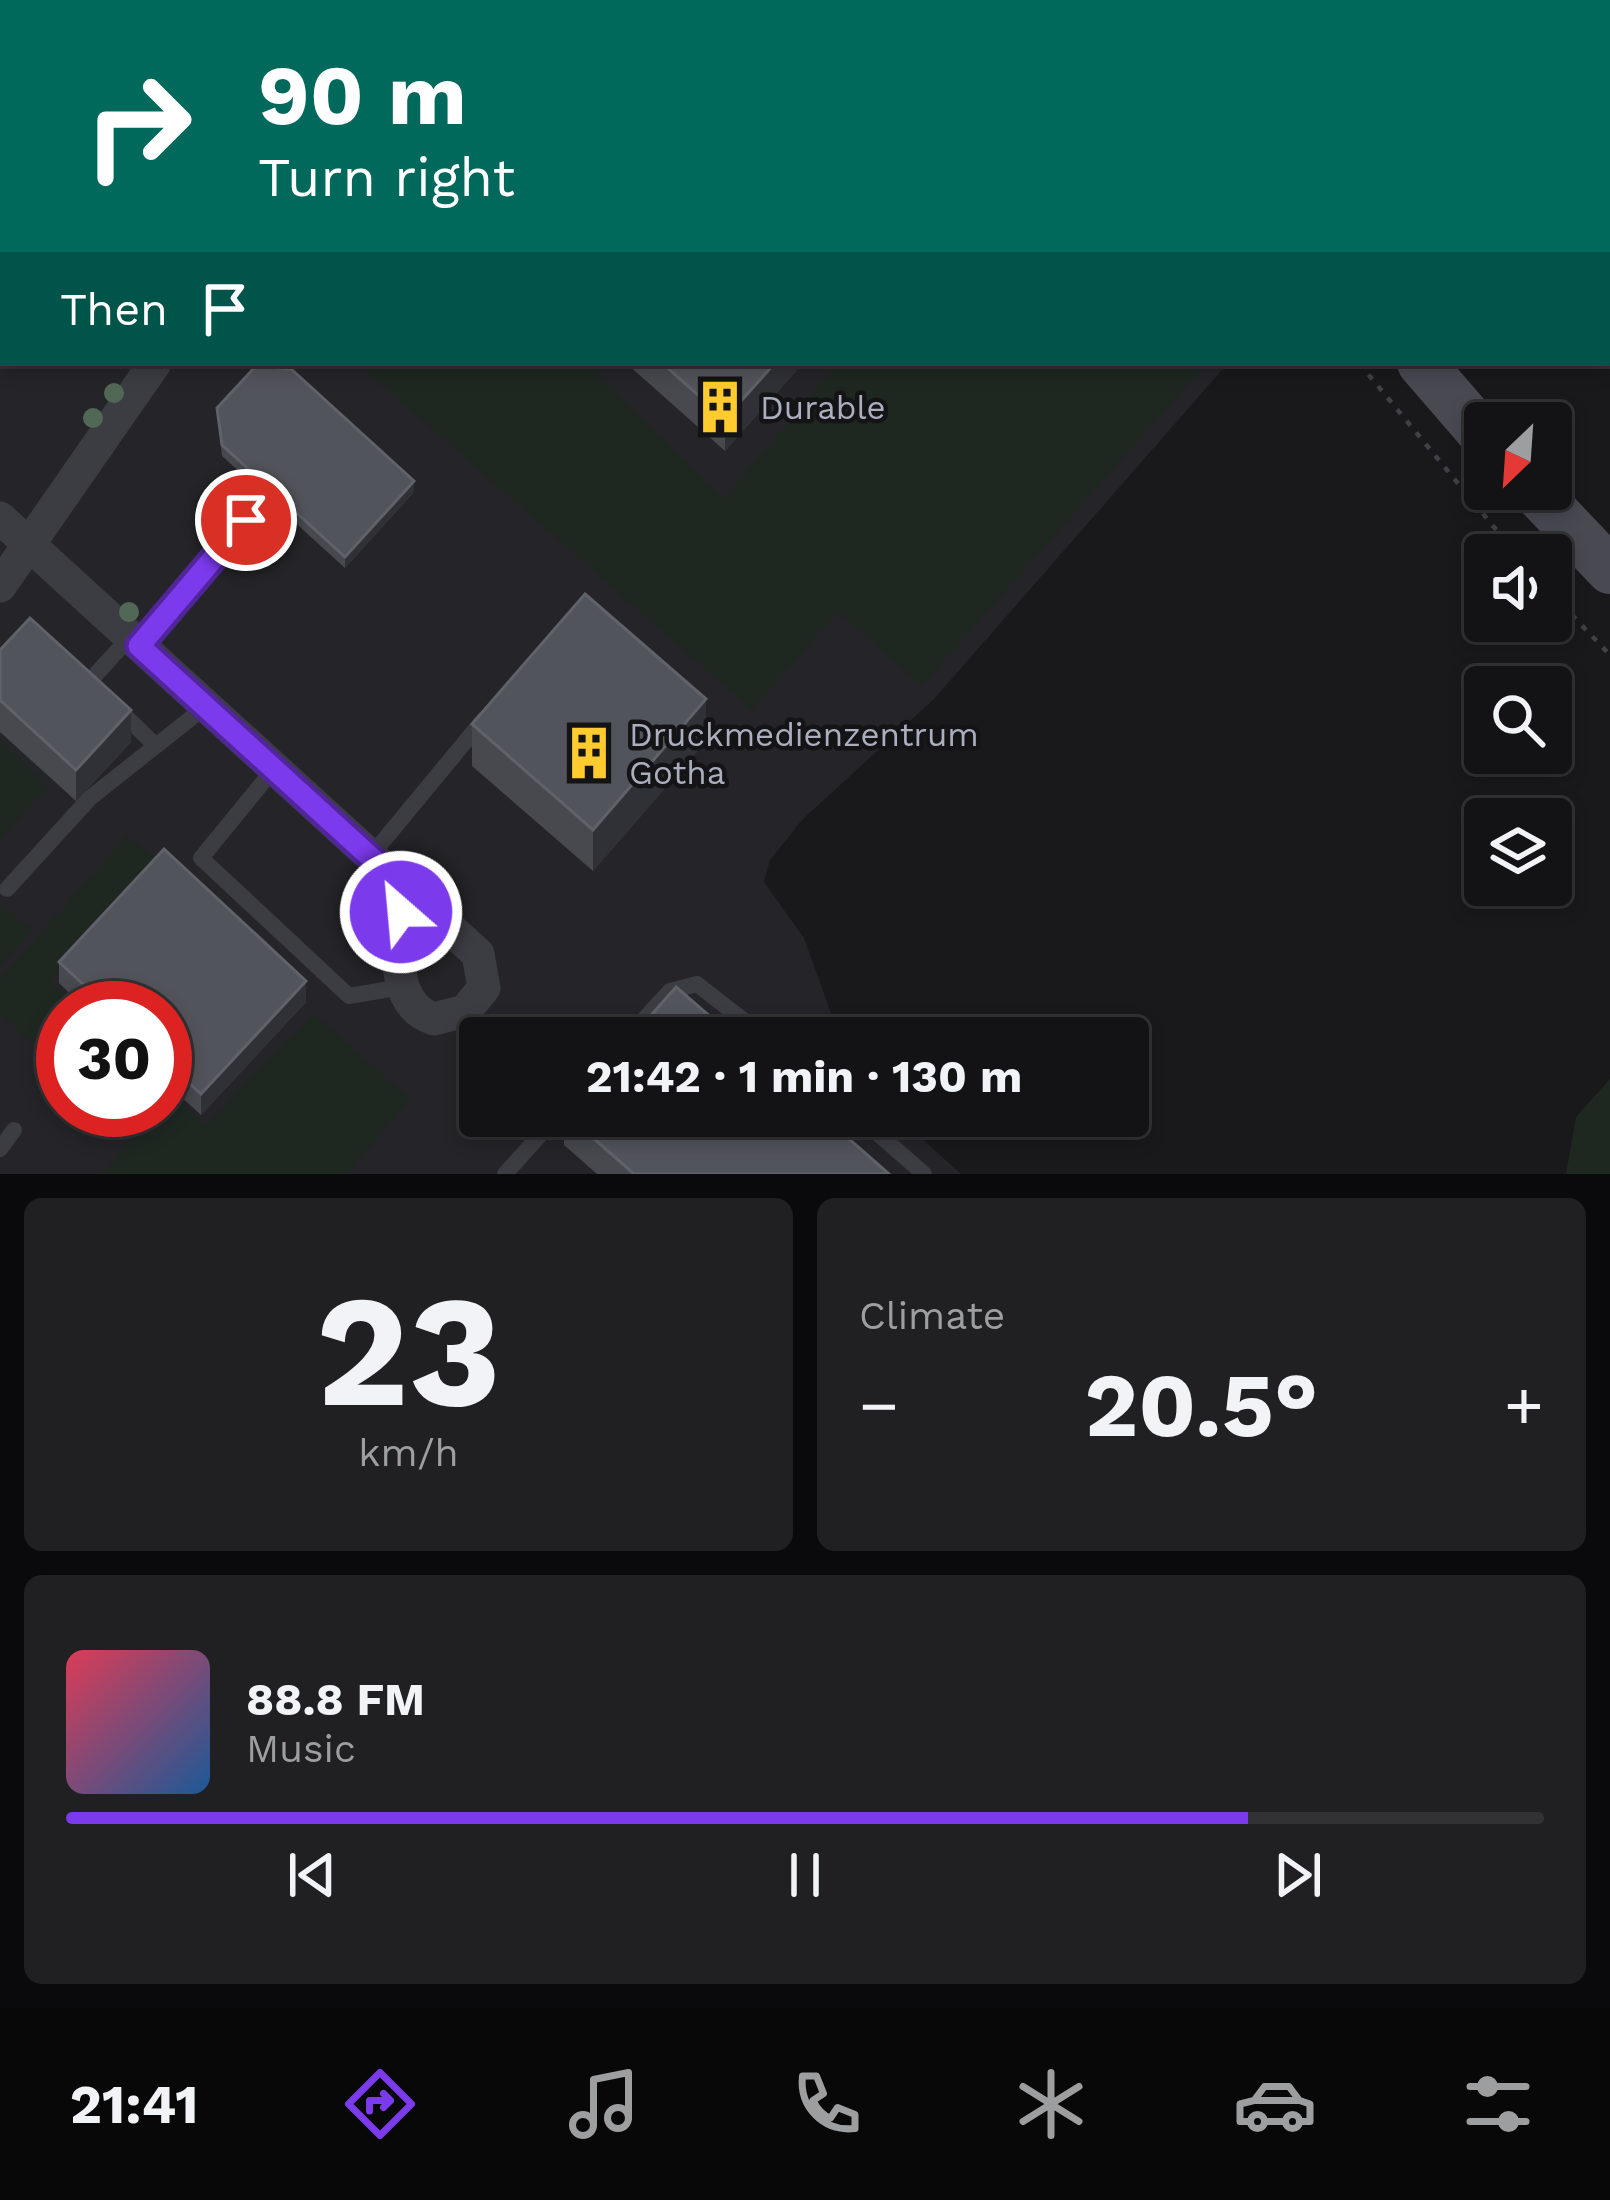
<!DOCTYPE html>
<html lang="en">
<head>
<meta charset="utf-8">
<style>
	:root { --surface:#131315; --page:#202022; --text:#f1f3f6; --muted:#9d9ea0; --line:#323234; --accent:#7c3aed }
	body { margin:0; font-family:"Work Sans",sans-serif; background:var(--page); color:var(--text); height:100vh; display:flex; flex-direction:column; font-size:45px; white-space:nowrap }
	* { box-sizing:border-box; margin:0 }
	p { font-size:39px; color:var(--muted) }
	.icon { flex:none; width:66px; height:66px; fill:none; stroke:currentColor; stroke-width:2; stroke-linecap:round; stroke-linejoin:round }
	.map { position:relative; height:1174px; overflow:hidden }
	.drawer { display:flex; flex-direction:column; gap:24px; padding:24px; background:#0a0a0c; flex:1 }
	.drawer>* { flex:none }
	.guide { position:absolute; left:0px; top:0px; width:1611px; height:366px; box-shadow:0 6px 18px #0003,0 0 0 3px var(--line); background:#00695c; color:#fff; overflow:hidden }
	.needle { width:78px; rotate:205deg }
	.controls { position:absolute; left:1464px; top:402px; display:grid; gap:24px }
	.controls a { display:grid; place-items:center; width:108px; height:108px; border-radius:12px; background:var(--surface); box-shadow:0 6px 18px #0003,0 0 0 3px var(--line); font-size:60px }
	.speed { position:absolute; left:36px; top:981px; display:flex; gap:24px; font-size:60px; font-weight:700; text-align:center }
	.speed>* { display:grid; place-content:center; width:156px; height:156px; border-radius:50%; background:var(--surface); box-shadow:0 6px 18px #0003,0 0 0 3px var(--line); line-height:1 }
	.speed .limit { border:18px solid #d22; background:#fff; color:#111 }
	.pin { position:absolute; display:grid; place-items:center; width:102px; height:102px; color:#fff; margin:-51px; border:6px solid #fff; border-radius:50%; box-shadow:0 3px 12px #0007 }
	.me { position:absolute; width:132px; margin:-66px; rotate:333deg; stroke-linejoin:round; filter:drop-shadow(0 0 9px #0008) }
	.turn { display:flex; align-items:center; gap:42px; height:252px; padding:0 60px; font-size:54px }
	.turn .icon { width:156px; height:156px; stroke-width:2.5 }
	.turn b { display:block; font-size:84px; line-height:102px }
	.then { display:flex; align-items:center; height:114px; padding:0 60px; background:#0003; gap:24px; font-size:45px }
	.big { font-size:90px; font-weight:700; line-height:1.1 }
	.drawer .card { flex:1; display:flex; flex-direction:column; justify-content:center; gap:18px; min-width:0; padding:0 42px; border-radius:18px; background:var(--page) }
	.drawer .dial { align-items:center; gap:0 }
	.dial b { font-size:156px; line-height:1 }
	.song { display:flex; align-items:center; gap:36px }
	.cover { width:144px; height:144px; border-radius:18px; background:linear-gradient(135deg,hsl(350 70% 55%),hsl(210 70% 35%)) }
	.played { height:12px; border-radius:6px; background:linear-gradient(90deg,var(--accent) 80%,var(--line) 80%) }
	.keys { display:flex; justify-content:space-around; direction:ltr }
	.heat { display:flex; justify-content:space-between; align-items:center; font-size:66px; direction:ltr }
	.drawer .tiles { flex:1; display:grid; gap:24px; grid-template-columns:1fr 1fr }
	.card:last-child { grid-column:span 2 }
	.trip { position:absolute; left:459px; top:1017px; width:690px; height:120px; border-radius:12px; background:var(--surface); box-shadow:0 6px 18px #0003,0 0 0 3px var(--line); font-weight:700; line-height:120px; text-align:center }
	.tabs { display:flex; height:192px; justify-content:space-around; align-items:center; background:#080808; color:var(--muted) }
	.tabs .icon { width:84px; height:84px }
	.tabs .on { color:var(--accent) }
	.tabs b { font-size:54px; color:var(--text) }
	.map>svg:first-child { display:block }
	.built { fill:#252529; fill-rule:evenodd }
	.green { fill:#1e2821 }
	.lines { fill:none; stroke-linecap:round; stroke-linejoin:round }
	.path { stroke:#404148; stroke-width:4.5; stroke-dasharray:6 9; stroke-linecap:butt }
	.lane { stroke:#3c3c43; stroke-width:16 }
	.street { stroke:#3c3c43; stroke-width:33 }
	.secondary { stroke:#484951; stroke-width:48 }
	.tree { fill:#526856 }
	.wall { fill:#47494f }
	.shaded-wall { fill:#303136 }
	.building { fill:#52545b; stroke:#60626a; stroke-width:3 }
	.route-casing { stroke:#51269a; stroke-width:30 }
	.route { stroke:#7c3aed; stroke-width:21 }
	.labels { text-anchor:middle; stroke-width:9; stroke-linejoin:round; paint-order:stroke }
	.poi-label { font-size:33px; fill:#aaaebd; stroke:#141417; text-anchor:start }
</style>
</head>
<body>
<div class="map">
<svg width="1610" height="1174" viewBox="0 0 1610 1174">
	<rect width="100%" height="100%" fill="#19191c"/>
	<path class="built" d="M0,0h1610v72l-2,-69h-1605v360h1225l-294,336 -132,121 -32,40 -6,22 40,56 36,100h-360v78h417l64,58h-961zM63,1008h102v102h-102z"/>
	<path class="green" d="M357,363h228l139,136 114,-136h354l8,8 -278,315 -84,-74 -86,98z
		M0,739l48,48 -48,52z
		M127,835l31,27 -108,119 29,27h-16v63l-63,-58v-34z
		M0,903l32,27 -32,37z
		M314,1014l96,85 -63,75h-245l33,-38 -29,-26h59v-22l41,37z
		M1610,1079v95h-44l10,-57z"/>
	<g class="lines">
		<path class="path" d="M1359,363l158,192
			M1551,593l59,62"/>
		<path class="lane" d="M15,0l3,3
			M969,0l4,3
			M735,3l3,-3
			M1218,3l3,-3
			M139,646l107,-125
			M89,682l40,-44
			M116,707l38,37
			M273,770l-72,88 148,138 53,-9
			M370,857l114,-138
			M7,889l83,-91 115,-91
			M627,1038l43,-47 27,-7 69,54
			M858,1116l66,58
			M0,1149l14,-19
			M505,1174l52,-58"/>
		<path class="street" d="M346,3l2,-3
			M0,518l478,436 6,34 -19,23 -31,8c-51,-16 -32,-93 -33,-134
			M0,586l155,-223"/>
		<path class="secondary" d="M1092,0l3,3
			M1421,363l64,74
			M1533,489l77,81"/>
	</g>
	<g class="tree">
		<circle cx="114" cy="393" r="10"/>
		<circle cx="93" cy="418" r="10"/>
		<circle cx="129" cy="612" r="10"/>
	</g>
	<path class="wall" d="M1336,0h162l-3,3h-159z
		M626,363h177l-78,88z
		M217,408l197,84 -69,76 -123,-112z
		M0,650l131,92 -55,59 -76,-69z
		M472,724l234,17 -113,130 -121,-105z
		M59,962l247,40 -105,113 -36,-33v-74h-80l-26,-25z
		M564,1116h259l66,58h-292l-33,-29z"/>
	<path class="shaded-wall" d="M1462,0h36l-3,3h-36z
		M775,363h28l-78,88v-32z
		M414,481v11l-69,76v-11z
		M706,699v42l-113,130v-41z
		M131,710v32l-55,59v-31z
		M306,981v21l-105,113v-21z"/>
	<path class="building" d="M63,0h178l-2,3h-176z
		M1357,0h105l-3,3h-98z
		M0,120l3,3v144l-3,3z
		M662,363h113l-50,56z
		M256,366l35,3 123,112 -69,76 -123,-112 -5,-37z
		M585,594l121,105 -113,131 -121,-106z
		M30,618l101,92 -55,60 -76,-70v-50z
		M164,849l142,132 -105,113 -36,-33v-53h-56l-50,-46z
		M676,987l59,51h-104z
		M568,1116h255l66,58h-255z"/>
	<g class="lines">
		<defs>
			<path id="route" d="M246,520l-107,126 262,239v27"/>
		</defs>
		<use href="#route" class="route-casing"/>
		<use href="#route" class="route"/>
	</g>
	<defs>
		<symbol id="building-bare" viewBox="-9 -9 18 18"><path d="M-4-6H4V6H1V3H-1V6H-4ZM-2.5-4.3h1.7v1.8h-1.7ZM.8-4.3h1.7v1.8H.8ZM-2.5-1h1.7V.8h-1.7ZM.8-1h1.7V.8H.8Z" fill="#ffcb2e" stroke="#141417" stroke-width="2.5" paint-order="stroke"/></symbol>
	</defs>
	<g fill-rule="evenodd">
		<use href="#building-bare" x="682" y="369" width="76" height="76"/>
		<use href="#building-bare" x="551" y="715" width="76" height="76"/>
	</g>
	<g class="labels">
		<g class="poi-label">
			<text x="760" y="419">Durable</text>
			<text x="629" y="746">Druckmedienzentrum<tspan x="629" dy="38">Gotha</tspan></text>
		</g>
	</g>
</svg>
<div class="controls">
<a><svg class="needle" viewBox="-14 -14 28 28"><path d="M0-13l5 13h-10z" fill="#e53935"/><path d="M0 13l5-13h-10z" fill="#9d9ea0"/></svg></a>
<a><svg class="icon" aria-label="sound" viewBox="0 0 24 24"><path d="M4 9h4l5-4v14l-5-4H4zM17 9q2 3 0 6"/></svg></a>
<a><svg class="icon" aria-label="search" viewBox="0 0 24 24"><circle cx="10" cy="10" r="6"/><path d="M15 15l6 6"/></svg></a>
<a><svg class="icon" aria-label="layers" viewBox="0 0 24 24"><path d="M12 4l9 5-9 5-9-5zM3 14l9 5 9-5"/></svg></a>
</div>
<div class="speed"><div class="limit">30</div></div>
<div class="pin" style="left:246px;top:520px;background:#d93025"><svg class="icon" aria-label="arrive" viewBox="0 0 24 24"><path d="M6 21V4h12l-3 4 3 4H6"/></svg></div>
<svg class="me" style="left:401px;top:912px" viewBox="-20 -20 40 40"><circle r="17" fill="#7c3aed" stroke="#fff" stroke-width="3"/><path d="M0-11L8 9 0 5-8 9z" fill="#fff"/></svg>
<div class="trip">21:42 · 1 min · 130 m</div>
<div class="guide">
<div class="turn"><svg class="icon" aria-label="right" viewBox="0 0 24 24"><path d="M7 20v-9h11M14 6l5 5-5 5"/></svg><div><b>90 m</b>Turn right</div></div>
<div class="then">Then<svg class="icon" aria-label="arrive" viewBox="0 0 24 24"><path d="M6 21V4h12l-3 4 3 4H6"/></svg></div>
</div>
</div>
<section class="drawer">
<div class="tiles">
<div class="card dial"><b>23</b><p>km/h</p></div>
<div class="card"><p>Climate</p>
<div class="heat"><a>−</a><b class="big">20.5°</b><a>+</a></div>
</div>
<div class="card">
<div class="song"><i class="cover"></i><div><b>88.8 FM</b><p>Music</p></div></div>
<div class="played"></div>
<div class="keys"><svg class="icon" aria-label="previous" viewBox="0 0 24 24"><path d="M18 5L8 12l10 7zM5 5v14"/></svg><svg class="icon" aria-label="pause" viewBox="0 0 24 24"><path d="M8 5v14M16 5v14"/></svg><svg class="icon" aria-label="next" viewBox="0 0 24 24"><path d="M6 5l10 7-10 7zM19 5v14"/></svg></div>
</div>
</div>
</section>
<nav class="tabs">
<b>21:41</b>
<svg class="icon on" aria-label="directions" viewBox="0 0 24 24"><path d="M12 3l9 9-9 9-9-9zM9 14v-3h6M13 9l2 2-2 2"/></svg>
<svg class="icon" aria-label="music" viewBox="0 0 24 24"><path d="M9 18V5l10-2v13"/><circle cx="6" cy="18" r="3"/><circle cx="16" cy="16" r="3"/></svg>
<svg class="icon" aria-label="phone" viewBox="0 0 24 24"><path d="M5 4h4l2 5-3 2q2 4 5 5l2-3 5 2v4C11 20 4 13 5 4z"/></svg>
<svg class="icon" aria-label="climate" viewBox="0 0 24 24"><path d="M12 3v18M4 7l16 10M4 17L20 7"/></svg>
<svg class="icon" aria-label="car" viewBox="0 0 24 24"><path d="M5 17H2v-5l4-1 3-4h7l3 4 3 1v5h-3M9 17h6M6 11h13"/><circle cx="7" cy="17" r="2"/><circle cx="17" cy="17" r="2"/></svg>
<svg class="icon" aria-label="filters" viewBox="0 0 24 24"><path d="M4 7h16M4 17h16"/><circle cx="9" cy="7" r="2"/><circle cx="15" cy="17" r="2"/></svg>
</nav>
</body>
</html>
